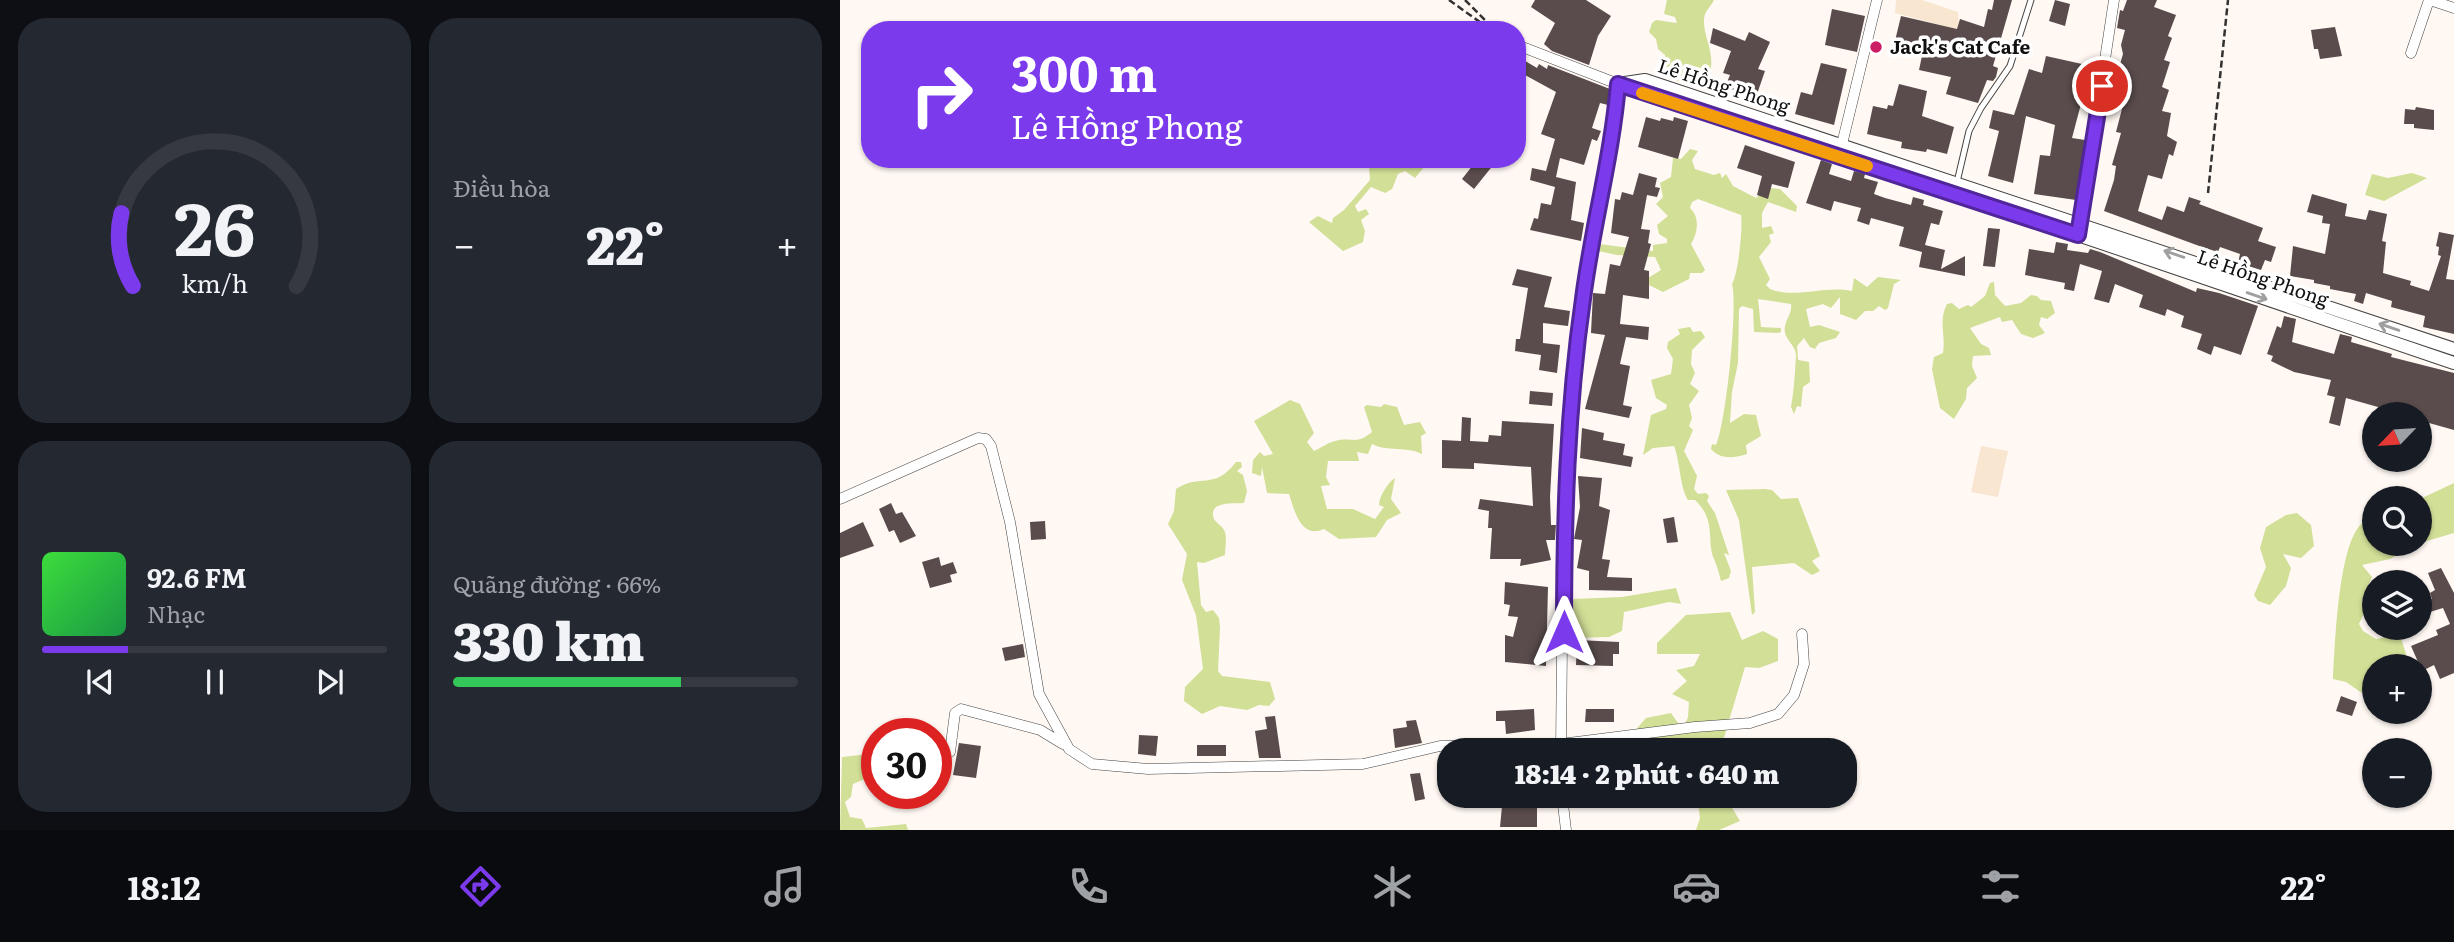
<!DOCTYPE html>
<html lang="vi">
<head>
<meta charset="utf-8">
<style>
	:root { --surface:#171b24; --page:#242831; --text:#f1f3f6; --muted:#9ea1a6; --line:#363941; --accent:#7c3aed }
	body { margin:0; font-family:Literata,serif; background:var(--page); color:var(--text); height:100vh; display:flex; flex-direction:column; font-size:26px; white-space:nowrap }
	* { box-sizing:border-box; margin:0 }
	p { font-size:23px; color:var(--muted) }
	.icon { flex:none; width:38px; height:38px; fill:none; stroke:currentColor; stroke-width:2; stroke-linecap:round; stroke-linejoin:round }
	.map { position:relative; flex:1; overflow:hidden }
	.side { display:flex; flex-direction:column; gap:18px; padding:18px; background:#0d0f14; width:840px }
	.side>* { flex:none }
	.guide { position:absolute; left:21px; top:21px; width:665px; height:147px; border-radius:28px; box-shadow:0 2px 5px #0004; background:#7c3aed; color:#fff; overflow:hidden }
	.needle { width:46px; rotate:245deg }
	.controls { position:absolute; left:1522px; top:402px; display:grid; gap:14px }
	.controls a { display:grid; place-items:center; width:70px; height:70px; border-radius:50%; background:var(--surface); box-shadow:0 2px 5px #0004; font-size:35px }
	.speed { position:absolute; left:21px; top:718px; display:flex; gap:14px; font-size:35px; font-weight:700; text-align:center }
	.speed>* { display:grid; place-content:center; width:91px; height:91px; border-radius:50%; background:var(--surface); box-shadow:0 2px 5px #0004; line-height:1 }
	.speed .limit { border:10px solid #d22; background:#fff; color:#111 }
	.pin { position:absolute; display:grid; place-items:center; width:60px; height:60px; color:#fff; margin:-30px; border:4px solid #fff; border-radius:50%; box-shadow:0 2px 7px #0007 }
	.me { position:absolute; width:77px; margin:-38px; rotate:0deg; stroke-linejoin:round; filter:drop-shadow(0 0 5px #0008) }
	.turn { display:flex; align-items:center; gap:24px; height:147px; padding:0 35px; font-size:32px }
	.turn .icon { width:91px; height:91px; stroke-width:2.5 }
	.turn b { display:block; font-size:49px; line-height:60px }
	.big { font-size:52px; font-weight:800; line-height:1.1 }
	.side .card { flex:1; display:flex; flex-direction:column; justify-content:center; gap:10px; min-width:0; padding:0 24px; border-radius:28px; background:var(--page) }
	.side .dial { align-items:center; gap:0 }
	.dial svg { height:182px; overflow:visible; fill:none; stroke:var(--line); stroke-width:7; stroke-linecap:round; text-anchor:middle }
	.dial text { fill:var(--text); stroke:none }
	.song { display:flex; align-items:center; gap:21px }
	.cover { width:84px; height:84px; border-radius:10px; background:linear-gradient(135deg,hsl(120 70% 55%),hsl(140 70% 35%)) }
	.played { height:7px; border-radius:4px; background:linear-gradient(90deg,var(--accent) 25%,var(--line) 25%) }
	.keys { display:flex; justify-content:space-around; direction:ltr }
	.heat { display:flex; justify-content:space-between; align-items:center; font-size:38px; direction:ltr }
	.charge { height:10px; border-radius:5px; background:linear-gradient(90deg,#34c759 66%,var(--line) 0) }
	.side .tiles { flex:1; display:grid; gap:18px; grid-template-columns:repeat(2,1fr) }
	.trip { position:absolute; left:597px; top:738px; width:420px; height:70px; border-radius:28px; background:var(--surface); box-shadow:0 2px 5px #0004; font-weight:800; line-height:70px; text-align:center }
	.dock { display:flex; height:112px; justify-content:space-around; align-items:center; background:#090b0e; color:var(--muted) }
	.dock .icon { width:49px; height:49px }
	.dock .selected { color:var(--accent) }
	.dock b { font-size:32px; color:var(--text) }
	main { display:flex; flex:1; min-height:0 }
	.map>svg:first-child { display:block }
	.farmland { fill:#f8e6d1 }
	.forest { fill:#d2df97 }
	.building { fill:#5a4c4c }
	.lines { fill:none; stroke-linecap:round; stroke-linejoin:round }
	.service-casing { stroke:#434343; stroke-width:7 }
	.minor-casing { stroke:#434343; stroke-width:11 }
	.tertiary-casing { stroke:#434343; stroke-width:14 }
	.path { stroke:#323232; stroke-width:2.5; stroke-dasharray:7 3.5; stroke-linecap:butt }
	.service { stroke:#fff; stroke-width:5 }
	.minor { stroke:#fff; stroke-width:10 }
	.tertiary { stroke:#fff; stroke-width:12 }
	.oneway { stroke:#9f9f9f }
	.route-casing { stroke:#51269a; stroke-width:18 }
	.route { stroke:#7c3aed; stroke-width:12 }
	.slow { stroke:#f59e0b; stroke-width:12 }
	.poi-dot { fill:#cb1e65; stroke:#fff; stroke-width:2.5 }
	.labels { text-anchor:middle; stroke-width:7; stroke-linejoin:round; paint-order:stroke }
	.poi-label { font-size:19px; font-weight:bold; fill:#101010; stroke:#fff; text-anchor:start }
	.street-label { font-size:19px; fill:#101010; stroke:#fff }
</style>
</head>
<body>
<main>
<section class="side">
<div class="tiles">
<div class="card dial"><svg viewBox="0 0 100 80">
<path d="M14 69A42 42 0 1 1 86 69"/>
<path d="M14 69A42 42 0 0 1 9 37" stroke="#7c3aed"/>
<text x="50" y="56" font-size="32" font-weight="700">26</text>
<text x="50" y="72" font-size="11">km/h</text>
</svg></div>
<div class="card"><p>Điều hòa</p>
<div class="heat"><a>−</a><b class="big">22°</b><a>+</a></div>
</div>
<div class="card">
<div class="song"><i class="cover"></i><div><b>92.6 FM</b><p>Nhạc</p></div></div>
<div class="played"></div>
<div class="keys"><svg class="icon" aria-label="previous" viewBox="0 0 24 24"><path d="M18 5L8 12l10 7zM5 5v14"/></svg><svg class="icon" aria-label="pause" viewBox="0 0 24 24"><path d="M8 5v14M16 5v14"/></svg><svg class="icon" aria-label="next" viewBox="0 0 24 24"><path d="M6 5l10 7-10 7zM19 5v14"/></svg></div>
</div>
<div class="card"><p>Quãng đường · 66%</p><b class="big">330 km</b><div class="charge"></div></div>
</div>
</section>
<div class="map">
<svg width="1614" height="830" viewBox="0 0 1614 830">
	<rect width="100%" height="100%" fill="#fff8f3"/>
	<path class="farmland" d="M1056,0h26l36,12 1,18 -64,-17z
		M1141,446l27,5 -10,46 -27,-5z"/>
	<path class="forest" d="M827,0h47c-2,5 -7,9 -9,14 -7,22 23,52 -8,72l-22,-6 -9,-8 -1,-17 -7,-6 -2,-10 -7,-7 3,-9 4,-3 21,3 -2,-6 -11,-3z
		M850,149l8,2 -6,9 3,9 19,6 6,-2 2,5 4,-4 7,12 23,12 14,-10 10,1 17,17 -1,6 -28,-10 -6,11v15l9,-2 3,7 -5,2 2,7 -12,15 11,22 -4,6 4,4c25,10 56,-4 82,2l2,-13 13,9 11,-10 23,3 -7,4 -6,24 -3,2 -6,-4 -6,5h-8l-9,9 -16,-6v-17l-9,11 -8,-4 -17,5 4,18 9,-2 21,7 -4,6 -17,5 -4,6 -5,-2 -6,-9 -7,8 1,14 11,2 1,20 -7,5 -2,20 -4,-1 -3,8 -3,-7c3,-17 4,-34 5,-51 1,-11 -14,-17 -11,-30 2,-9 7,-12 6,-22l-33,-5 3,28 20,1v4l-3,1 -24,-1 -1,-23 -11,-3 -3,3 -1,54 -6,29 -2,31 14,-9 12,1 5,21 -15,9 1,9c-12,4 -27,6 -36,-5l1,-5 4,1c10,-20 22,-140 16,-161 6,-9 11,-56 9,-69l-43,-16 -6,3 -2,6c10,9 8,25 1,36l14,26 -3,3h-12l-1,6 -26,13 -14,-7 -1,-7 13,-8 -6,-13 -38,-2 -33,-7v-6l69,9v-6l14,-2v-4l-8,-5 -2,-9 11,-9 -12,-12 7,-7 -3,-14 11,-6 2,-19 8,1z
		M533,159h58l-16,19 -10,-7 -7,3 -6,15 -7,4 -14,-6 -16,19 3,6 8,-3 3,5 -8,6 4,11 -2,11 -20,9 -34,-29 9,-6 14,7 1,-5 11,-8 26,-30 -1,-14z
		M1572,173l15,5 -43,23 -19,-6 7,-21 16,4z
		M1154,282l1,13 10,11 16,-3 10,-8 6,1 4,4 10,1 4,12 -8,6 -6,-2 -2,8 6,8 -12,5 -12,-4 -9,-14 -10,2 -2,-5 -30,11 11,16 8,4 2,7 -18,1 -1,10 5,12 -10,10 -1,11 -12,20 -14,-11 -8,-39 2,-12 9,-4c3,-18 -5,-32 4,-49l5,-1 7,6 9,-4 3,2 14,-11 5,-13z
		M850,327l3,5 8,-1 4,6 -13,13 -1,14 4,9 -5,11 9,7 -10,14 3,13 -3,8 4,4 -9,21 13,25 -3,13 4,5 8,-1 3,3 -2,5 8,12 14,42 -5,-2 7,18 -2,7 -8,3c-2,-8 -4,-15 -7,-22 -8,-19 3,-38 -19,-59h-7c-8,-12 -8,-39 -14,-54l-21,2 -10,7 8,-40 15,-6 1,-4 -11,-7 -5,-18 20,-6 2,-15 -6,-11 1,-6 12,-8 -2,-5z
		M450,400l10,4 14,29 -7,9 7,9c7,-3 13,-8 21,-10 18,-5 20,5 37,-9l-8,-25 3,-2 14,2 3,-3 13,3 7,18 16,-3 6,11 -5,3 1,18c-15,-8 -35,-2 -50,-10l-4,10 -11,-2 2,9h-31l-2,16 4,8 -9,1 6,23h26l22,10 9,-12 -5,-2c0,-8 8,-22 16,-27l-4,21 10,14 -14,7 -11,17 -37,2 -15,-10c-23,10 -29,-17 -35,-35l-22,-1 -5,-26 -1,9 -9,-3 1,-13 7,-8 4,4 9,-2 -19,-33z
		M396,462h5l1,5 -5,4 6,4 4,16 -3,12c-8,1 -37,-3 -30,16 3,5 9,7 11,13 2,7 0,16 0,23l-21,8 -7,-1 4,43 5,7 7,-2 6,8 1,10 -2,43 4,5 48,6 5,17 -6,7 -10,-1 -12,5 -27,-4 -18,8 -18,-13 1,-14 18,-18 -7,-54 -14,-35 5,-26 -19,-30 6,-13 2,-22c24,-16 38,2 60,-27z
		M1614,483v50l-34,10v-44z
		M925,489l7,1 9,9 17,-1 22,58 -8,5 8,10 -8,4 -18,-12 -42,4 3,45 -3,3 -13,-95 -13,-30z
		M1457,513l14,12 3,21 -13,12 -18,-4 8,14 -5,18 -16,19 -12,-4 -4,-6 12,-28 -6,-19 6,-21 20,-12z
		M1524,522h11v22h43l-28,15 -28,6 10,12 -4,9 -2,23 -7,15 4,7 13,8 16,-3 9,2 5,16 -3,13h-28v35l-29,-20 -13,-3c2,-32 5,-141 31,-157z
		M836,588l5,16 -12,-2 -45,10 -2,19 -13,6 -37,1 -2,-33 4,-6 48,-2z
		M890,612l12,28 21,-9 15,8v22l-19,7 -14,-1 -25,84h-37l-5,-7 -9,7h-37l1,-18 13,-15 25,-5 12,17 5,-13 1,-15 -17,-8 15,-13 -11,-11 18,-4 6,-12h-43v-11l29,-28z
		M37,753v21l-24,10 -2,13 -6,5 5,15 12,2 4,9 40,-4 2,6h-68l2,-73z
		M857,796h28l15,25 -21,9h-23l4,-12z"/>
	<path class="building" d="M695,0h51l25,16 -13,20 -9,29 -37,-14 -8,-7 11,-21 -24,-16z
		M1154,0h18l-19,66 5,2 -2,9 -3,4 -6,-1 -9,23 -32,-9 5,-17 -32,-7 4,-19 -29,-6 7,-29 56,13 3,-10 24,8 4,-18 4,1z
		M1215,0l15,4 -5,22 -16,-5z
		M1287,0h30l-3,7 22,8 -8,21 4,2 -8,22 6,2 -8,25 7,3 -7,21 9,2 -4,23 10,6 -4,14 -4,-2 -7,25 -14,-4 -10,36 24,9 5,-14 17,6 5,-15 12,4 -2,3 64,24 -5,13 18,6 -5,15 -6,-2 -4,10 -23,-7 2,-9 -20,-7 -2,5 -16,-5 -98,-36 10,-31 2,-14 -4,-1 9,-32 -5,-1 13,-50 -13,-4 7,-24 -2,-9 4,-15 -8,-2 3,-18 3,1z
		M992,9l33,7 -8,36 -32,-7z
		M1495,27l7,29 -22,3 -2,-10h-4l-3,-19z
		M873,28l32,13 4,-9 21,10 -12,27 7,2 -9,26 -31,-10 5,-12 -7,-2 8,-22 -21,-8z
		M1206,56l45,10 -3,13 -7,-1 -7,20 8,2 -10,38 13,2 -9,60 -42,-6 6,-39 10,1 5,-31 -29,-9 -13,67 -25,-7 11,-45 -10,-3 4,-18 21,5 15,-46 13,4z
		M682,59l15,9 2,-4 8,5 1,-4 62,24 -2,16 -8,-2 -8,25 9,3 -4,10 -5,-2 -8,26 -24,-7 -4,19 20,5 -5,38 13,3 -3,18 -51,-11 4,-12 4,1 3,-16 10,2 4,-18 -25,-7 2,-12 14,3 9,-32 -14,-5 15,-42 -31,-17 -8,15v-22z
		M981,63l26,6 -13,56 -39,-11 6,-22 11,3z
		M1059,84l28,7 -5,25 32,11 -7,27 -20,-5 -1,3 -25,-4 1,-6 -35,-8 6,-28 14,3 1,-4 5,1z
		M1576,107l18,3v20l-20,-2v-4h-10l1,-15 10,1z
		M806,117l14,4 1,-3 12,3 1,-4 14,4 -10,38 -40,-12z
		M905,145l50,17 -7,26 -16,-4 -4,15 -11,-4 5,-19 -25,-8z
		M625,159h33l-24,30 -12,-10 11,-14z
		M981,160l11,4 -3,10 22,7 3,-10 11,3 -1,4 14,4 -4,12 11,4 26,7 2,-8 11,3 -1,5 20,6 -4,14 -8,-2 -6,22 20,5 -4,19 24,-13v20l-46,-9 3,-15 -23,-6 5,-19 -33,-9 -2,7 -12,-4 4,-13 -27,-7 -3,10 -25,-8z
		M799,173l18,5 -2,9 5,1 -3,9 -10,-2 -6,34 9,1 -2,13 3,1 -7,26 5,1v28l-26,-4 -3,29 29,3 -1,13 -22,-3 -6,27 10,2 -7,39 9,2 -3,11 -44,-9 20,-74 -14,-2 2,-40 12,1 5,-30 10,2 9,-29 -18,-4 4,-34 5,1 2,-8 11,3z
		M1472,194l35,10 -2,12 21,4 3,-10 18,4 -5,27 4,1 -3,31 28,8 -1,4 19,6 12,-35 -3,-1 1,-8 -3,-1 3,-14 15,3 -8,44 8,1v54l-31,-7 2,-11 -34,-9 1,-6 -26,-8 -3,11 -9,-3 2,-7 -26,-5v-3l-16,-3v-3l-24,-4 3,-30 32,8 5,-30 -8,-1 1,-7 -16,-4z
		M1148,228l12,1 -5,38 -12,-1z
		M1216,242l12,2 -1,6 21,3 2,-4 10,3 96,40 1,-4 22,5 39,13 -17,49 -27,-9 -3,9 -14,-6 5,-15 -21,-7 3,-11 -17,-7 -2,7 -26,-9 4,-12 -28,-11 -6,19 -15,-4 8,-28 -22,-7 -6,27 -10,-2 1,-6 -40,-8 4,-26 25,4z
		M677,269l35,8 -8,30 26,4 -2,15 -25,-3v20l17,2 -3,28 -18,-3 2,-15 -26,-4 1,-12h4l8,-51 -16,-3z
		M1444,316l12,3 -4,23 42,12 6,-20 12,3 -1,5 41,12 -1,3 63,16v57l-25,-7 -9,19v-27h-43l1,-8 -32,-9 -6,28 -11,-3 6,-26 -8,-2 4,-15 -37,-8 -23,-11 2,-5 -6,-2 10,-28 4,2z
		M690,391l23,2 -1,13 -23,-2z
		M622,417l9,1 -1,23 18,1 1,-7 12,1 1,-15 52,3 -4,73 1,28h5l-1,15h-9l5,20 -31,6 1,-7h-31l2,-31h-4l1,-17 -11,-2 2,-10 53,7 -2,-39 -57,-4v6l-32,-1v-28l19,1z
		M742,428l22,5 -1,7 22,4 -2,11 10,2 -2,10 -51,-9z
		M738,476l24,2 -3,28 11,4 -8,49 8,1 -3,17 25,1v13l-43,-1v-19l-12,-3 5,-28 -8,-1 6,-32z
		M51,503l5,11 6,-2 14,24 -16,7 -6,-13 -5,2 -10,-23z
		M834,517l4,25 -11,1 -4,-24z
		M205,521l1,18 -15,1 -1,-18z
		M23,522l11,24 -34,12v-25z
		M99,557l2,9 12,-4 4,11 -7,2 2,7 -22,6 -8,-26z
		M1601,568l13,25v80l-14,6 -6,-14 -12,6 -11,-25 27,-11 -2,-5 14,-6 -7,-16 -23,7v-12l12,-4 -2,-6 5,-3 -7,-17z
		M665,582l43,5 -2,79 -41,-4v-27l8,2 5,-20 -10,-1 2,-11 -6,-1z
		M737,640l42,2v12h-6v12l-37,-1z
		M183,644l2,13 -20,4 -3,-13z
		M1501,696l16,6 -5,14 -16,-5z
		M694,709l1,21 -29,4 -1,-13h-9v-10z
		M746,709h28v13h-29z
		M435,716l6,42h-22l-4,-27 12,-2 -2,-12z
		M576,720l6,23 -27,5 -2,-19 14,-2 -1,-6z
		M299,735l19,1 -2,20 -18,-2z
		M119,743l22,3 -5,32 -23,-3z
		M357,745h29v11h-29z
		M580,773l5,26 -10,2 -5,-27z
		M663,796h34v31h-37z"/>
	<g class="lines">
		<defs>
			<path id="service" d="M1117,182l12,-51 12,-23 29,-42 21,-66"/>
			<path id="minor" d="M1590,0l24,8
				M677,45l101,39 -7,63 -28,149 -14,109 -6,127 -2,219
				M1571,53l18,-53
				M1002,144l35,-144
				M1239,231l35,-231
				M0,499l138,-61 8,1 5,7 19,76 29,172 30,55 23,15 56,5 215,-5 77,-18 121,-2 134,-17 55,-4 28,-9 16,-19 10,-31 -2,-30
				M110,752l5,-39 6,-4 79,21 23,14
				M722,796l4,34"/>
			<path id="tertiary" d="M1614,349l-809,-269 -27,4 460,151 376,128"/>
		</defs>
		<use href="#service" class="service-casing"/>
		<use href="#minor" class="minor-casing"/>
		<use href="#tertiary" class="tertiary-casing"/>
		<path class="path" d="M609,0l42,30
			M625,0l30,30
			M1368,193l20,-193"/>
		<use href="#service" class="service"/>
		<use href="#minor" class="minor"/>
		<use href="#tertiary" class="tertiary"/>
	</g>
	<defs><path id="oneway-shaft" d="M-6 0H5M1.5-3L5.5 0L1.5 3" fill="none" stroke-width="1.6" stroke-linecap="round" stroke-linejoin="round" transform="scale(1.75)"/></defs>
	<g class="oneway">
		<use href="#oneway-shaft" transform="translate(1334 254) rotate(-161)"/>
		<use href="#oneway-shaft" transform="translate(1417 296) rotate(19)"/>
		<use href="#oneway-shaft" transform="translate(1549 327) rotate(-161)"/>
	</g>
	<g class="lines">
		<defs>
			<path id="route" d="M724,632c0,-113 3,-222 19,-333 9,-72 29,-142 35,-215l460,151 24,-149"/>
		</defs>
		<use href="#route" class="route-casing"/>
		<use href="#route" class="route"/>
		<path class="slow" d="M802,93l225,73"/>
	</g>
	<circle class="poi-dot" cx="1036" cy="47" r="7"/>
	<g class="labels">
		<g class="poi-label">
			<text x="1050" y="54">Jack's Cat Cafe</text>
		</g>
		<g class="street-label">
			<text transform="translate(884 86) rotate(18)" y="7">Lê Hồng Phong</text>
			<text transform="translate(1423 278) rotate(19)" y="7">Lê Hồng Phong</text>
		</g>
	</g>
</svg>
<div class="controls">
<a><svg class="needle" viewBox="-14 -14 28 28"><path d="M0-13l5 13h-10z" fill="#e53935"/><path d="M0 13l5-13h-10z" fill="#9ea1a6"/></svg></a>
<a><svg class="icon" aria-label="search" viewBox="0 0 24 24"><circle cx="10" cy="10" r="6"/><path d="M15 15l6 6"/></svg></a>
<a><svg class="icon" aria-label="layers" viewBox="0 0 24 24"><path d="M12 4l9 5-9 5-9-5zM3 14l9 5 9-5"/></svg></a>
<a>+</a>
<a>−</a>
</div>
<div class="speed"><div class="limit">30</div></div>
<div class="pin" style="left:1262px;top:86px;background:#d93025"><svg class="icon" aria-label="arrive" viewBox="0 0 24 24"><path d="M6 21V4h12l-3 4 3 4H6"/></svg></div>
<svg class="me" style="left:724px;top:632px" viewBox="-20 -20 40 40"><path d="M0-17L14 15 0 8-14 15z" fill="#7c3aed" stroke="#fff" stroke-width="4"/></svg>
<div class="trip">18:14 · 2 phút · 640 m</div>
<div class="guide">
<div class="turn"><svg class="icon" aria-label="right" viewBox="0 0 24 24"><path d="M7 20v-9h11M14 6l5 5-5 5"/></svg><div><b>300 m</b>Lê Hồng Phong</div></div>
</div>
</div>
</main>
<nav class="dock">
<b>18:12</b>
<svg class="icon selected" aria-label="directions" viewBox="0 0 24 24"><path d="M12 3l9 9-9 9-9-9zM9 14v-3h6M13 9l2 2-2 2"/></svg>
<svg class="icon" aria-label="music" viewBox="0 0 24 24"><path d="M9 18V5l10-2v13"/><circle cx="6" cy="18" r="3"/><circle cx="16" cy="16" r="3"/></svg>
<svg class="icon" aria-label="phone" viewBox="0 0 24 24"><path d="M5 4h4l2 5-3 2q2 4 5 5l2-3 5 2v4C11 20 4 13 5 4z"/></svg>
<svg class="icon" aria-label="climate" viewBox="0 0 24 24"><path d="M12 3v18M4 7l16 10M4 17L20 7"/></svg>
<svg class="icon" aria-label="car" viewBox="0 0 24 24"><path d="M5 17H2v-5l4-1 3-4h7l3 4 3 1v5h-3M9 17h6M6 11h13"/><circle cx="7" cy="17" r="2"/><circle cx="17" cy="17" r="2"/></svg>
<svg class="icon" aria-label="filters" viewBox="0 0 24 24"><path d="M4 7h16M4 17h16"/><circle cx="9" cy="7" r="2"/><circle cx="15" cy="17" r="2"/></svg>
<b>22°</b>
</nav>
</body>
</html>
